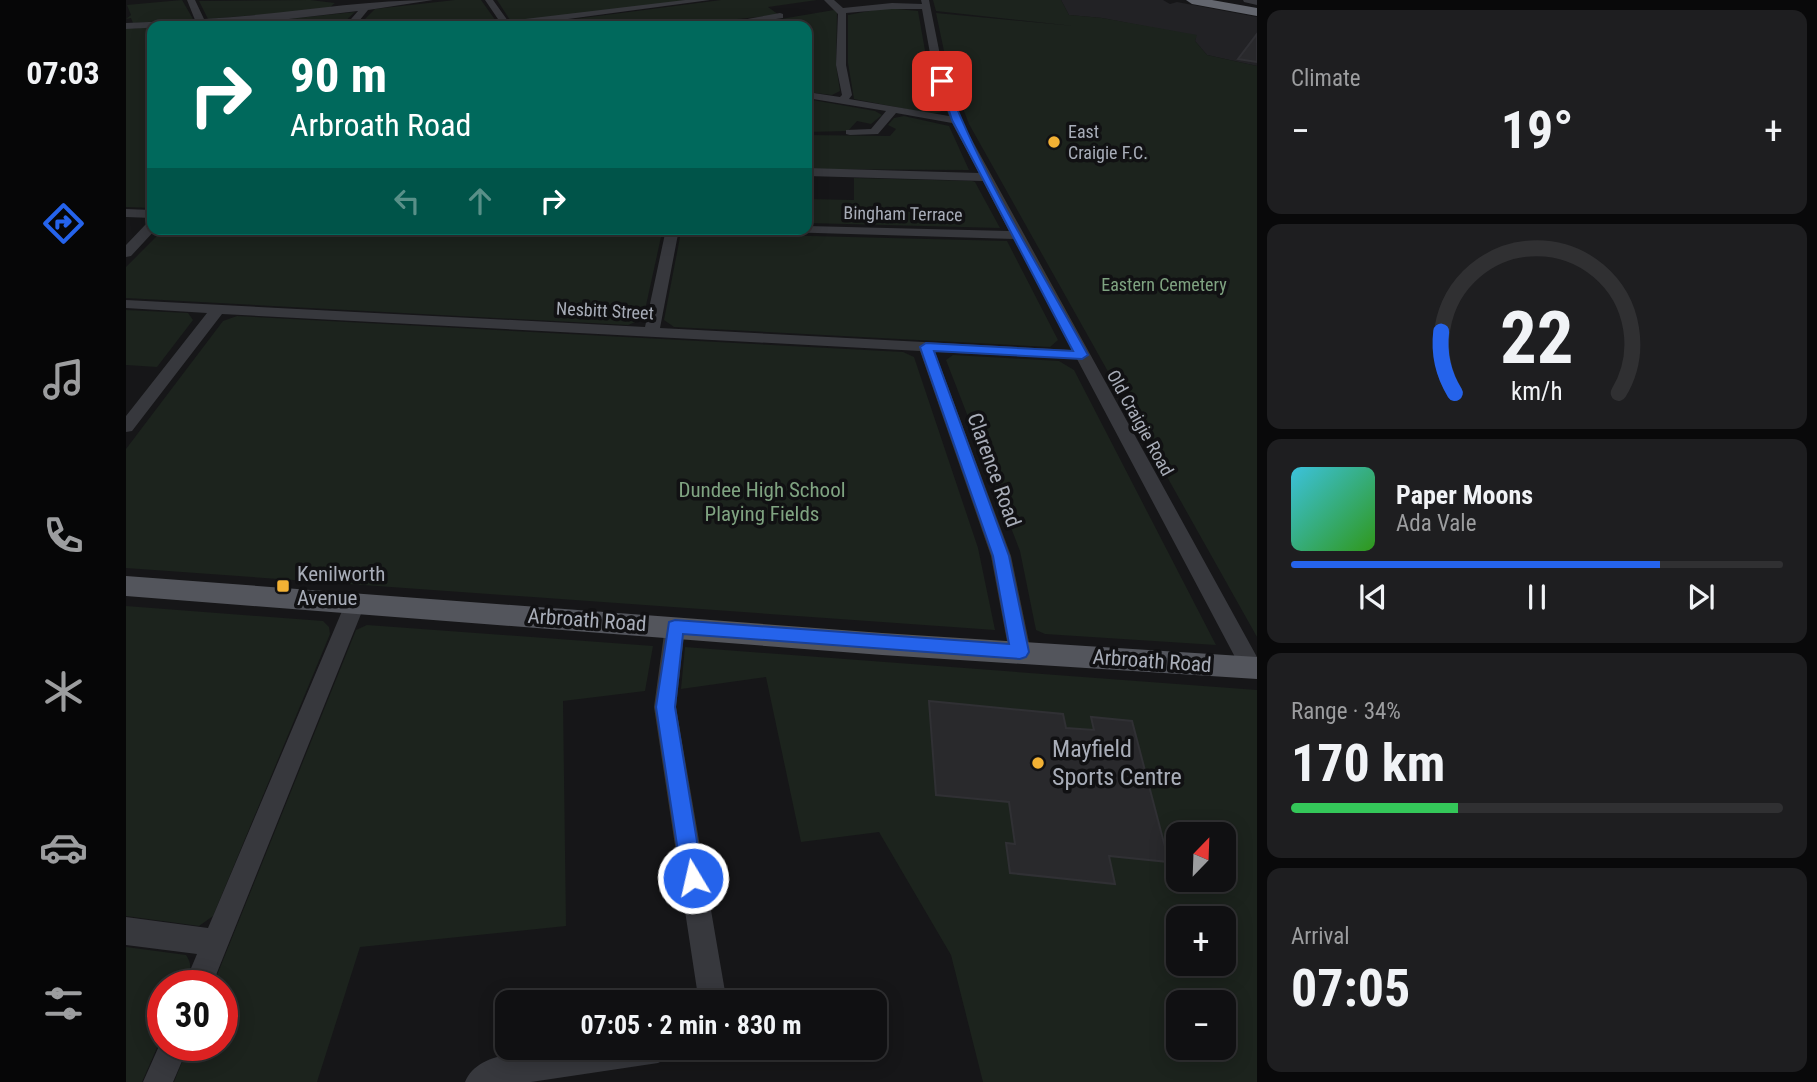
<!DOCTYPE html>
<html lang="en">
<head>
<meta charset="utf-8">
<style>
	:root { --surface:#101012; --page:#1e1e20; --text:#f1f3f6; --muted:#9c9d9f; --line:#303032; --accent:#2563eb }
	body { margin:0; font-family:"Roboto Condensed",sans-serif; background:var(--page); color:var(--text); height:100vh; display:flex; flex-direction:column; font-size:26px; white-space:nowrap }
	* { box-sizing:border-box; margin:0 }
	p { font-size:23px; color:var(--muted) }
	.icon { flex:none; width:38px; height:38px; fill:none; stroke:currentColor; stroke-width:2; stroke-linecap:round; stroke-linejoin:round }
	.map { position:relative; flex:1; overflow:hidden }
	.sheet { display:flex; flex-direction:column; gap:10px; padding:10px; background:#09090a; width:560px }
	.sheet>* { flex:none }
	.guide { position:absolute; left:21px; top:21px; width:665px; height:214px; border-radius:14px; box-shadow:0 4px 18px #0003,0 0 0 2px var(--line); background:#00695c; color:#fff; overflow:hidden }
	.needle { width:46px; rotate:23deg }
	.buttons { position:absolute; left:1040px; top:822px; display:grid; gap:14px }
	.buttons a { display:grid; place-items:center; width:70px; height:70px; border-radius:14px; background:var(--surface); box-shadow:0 4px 18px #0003,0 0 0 2px var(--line); font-size:35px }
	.speed { position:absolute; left:21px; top:970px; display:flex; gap:14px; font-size:35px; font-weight:700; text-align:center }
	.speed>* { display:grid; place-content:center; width:91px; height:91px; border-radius:50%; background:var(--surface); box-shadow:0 4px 18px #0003,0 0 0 2px var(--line); line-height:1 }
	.speed .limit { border:10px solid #d22; background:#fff; color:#111 }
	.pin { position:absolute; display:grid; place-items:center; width:60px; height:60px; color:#fff; margin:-30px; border-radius:14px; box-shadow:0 4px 10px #0006 }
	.me { position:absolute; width:77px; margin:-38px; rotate:351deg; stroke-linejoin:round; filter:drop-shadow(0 0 5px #0008) }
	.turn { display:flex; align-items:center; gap:24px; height:147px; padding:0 28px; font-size:32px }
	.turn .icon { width:91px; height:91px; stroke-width:2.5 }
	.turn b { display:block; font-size:49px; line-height:60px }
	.lanes { display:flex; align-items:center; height:66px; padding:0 28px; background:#0003; justify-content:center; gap:35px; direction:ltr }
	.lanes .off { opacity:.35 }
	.big { font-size:52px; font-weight:700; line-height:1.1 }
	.sheet .widget { flex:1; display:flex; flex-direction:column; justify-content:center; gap:10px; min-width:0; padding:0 24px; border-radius:14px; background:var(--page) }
	.sheet .dial { align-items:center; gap:0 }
	.dial svg { height:182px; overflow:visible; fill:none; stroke:var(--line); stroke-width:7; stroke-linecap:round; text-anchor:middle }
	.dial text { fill:var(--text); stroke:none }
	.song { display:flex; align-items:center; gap:21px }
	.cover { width:84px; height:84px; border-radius:10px; background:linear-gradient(135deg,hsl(190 70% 55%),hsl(110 70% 35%)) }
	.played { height:7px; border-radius:4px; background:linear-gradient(90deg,var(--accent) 75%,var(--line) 75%) }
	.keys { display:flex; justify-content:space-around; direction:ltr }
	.heat { display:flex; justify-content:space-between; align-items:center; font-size:38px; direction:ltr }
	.charge { height:10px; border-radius:5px; background:linear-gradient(90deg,#34c759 34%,var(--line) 0) }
	.trip { position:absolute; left:369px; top:990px; width:392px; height:70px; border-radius:14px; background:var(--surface); box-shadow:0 4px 18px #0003,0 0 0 2px var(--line); font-weight:700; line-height:70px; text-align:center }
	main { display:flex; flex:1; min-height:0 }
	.dock { display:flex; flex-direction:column; width:126px; justify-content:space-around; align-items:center; background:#060607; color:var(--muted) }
	.dock .icon { width:49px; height:49px }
	.dock .selected { color:var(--accent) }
	.dock b { font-size:32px; color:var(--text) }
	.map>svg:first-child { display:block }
	.built { fill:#222225 }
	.green { fill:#1c231d; fill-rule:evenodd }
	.building { fill:#29292c; stroke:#303034; stroke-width:2 }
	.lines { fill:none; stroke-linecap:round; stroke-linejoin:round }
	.minor { fill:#37383d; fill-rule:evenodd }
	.major { fill:#53555c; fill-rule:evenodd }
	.highway { fill:#63666e; fill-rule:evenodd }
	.route { fill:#2563eb; stroke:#184099; stroke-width:2 }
	.poi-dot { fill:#f2b134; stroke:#111113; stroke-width:2.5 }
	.labels { text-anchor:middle; stroke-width:7; stroke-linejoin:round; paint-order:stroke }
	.far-poi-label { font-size:18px; fill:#a8adb8; stroke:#111113; text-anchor:start }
	.far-street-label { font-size:18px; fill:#a8adb8; stroke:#111113 }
	.far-park-label { font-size:18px; fill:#7fa381; stroke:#111113 }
	.street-label { font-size:21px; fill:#a8adb8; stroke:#111113 }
	.park-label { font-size:21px; fill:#7fa381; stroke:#111113 }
	.poi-label { font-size:21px; fill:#a8adb8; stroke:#111113; text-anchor:start }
	.near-poi-label { font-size:24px; fill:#a8adb8; stroke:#111113; text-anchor:start }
</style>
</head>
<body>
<main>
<nav class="dock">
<b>07:03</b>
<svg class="icon selected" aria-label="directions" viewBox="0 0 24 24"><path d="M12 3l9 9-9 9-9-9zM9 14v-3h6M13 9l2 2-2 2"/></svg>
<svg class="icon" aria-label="music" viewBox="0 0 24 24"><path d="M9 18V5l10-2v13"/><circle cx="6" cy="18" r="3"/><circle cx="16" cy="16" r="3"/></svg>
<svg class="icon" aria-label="phone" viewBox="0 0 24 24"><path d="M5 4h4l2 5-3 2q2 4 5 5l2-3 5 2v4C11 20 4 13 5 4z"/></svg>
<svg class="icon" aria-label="climate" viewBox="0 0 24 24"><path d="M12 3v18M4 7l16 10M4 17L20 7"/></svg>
<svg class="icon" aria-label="car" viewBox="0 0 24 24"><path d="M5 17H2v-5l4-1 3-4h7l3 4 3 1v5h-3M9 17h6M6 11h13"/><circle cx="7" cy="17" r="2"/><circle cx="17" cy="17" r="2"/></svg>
<svg class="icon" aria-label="filters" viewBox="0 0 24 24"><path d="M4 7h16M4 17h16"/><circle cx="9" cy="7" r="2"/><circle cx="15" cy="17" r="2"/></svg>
</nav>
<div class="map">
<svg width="1131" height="1082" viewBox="0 0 1131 1082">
	<rect width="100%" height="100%" fill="#161618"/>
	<path class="built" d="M935,0h102l7,4 7,-2 80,15v49l-50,-11 -12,-14 1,-5 -94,-18 -33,-3z"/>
	<path class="green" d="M56,0l11,19 -60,4 -2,-5 -5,1 5,-4 -4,-10z
		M184,0l25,3 -7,6 -120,10 -9,-18z
		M329,0h26l15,21 -23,5h-115l17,-17z
		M371,0h194l-174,21 -7,-1z
		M595,0h96l-49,7 11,8 -52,5 7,6h-213z
		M807,0h128l8,15 33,3 95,17 -2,6 12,14 50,11v571l-288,-513 -21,-54 -12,-57 138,13 -138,-15z
		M759,8l33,3 11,62 12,39 -9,2 -78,-15 -6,-36v-48z
		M708,10l3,2 -1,53 4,26 -8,4 -25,-3v-66h-32l11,-2 -6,-5 -5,1z
		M229,12l-15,14h-77l6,-5z
		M26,27v181l-26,-1v-178z
		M681,99l68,12 7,4 -11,9 -14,-3 -9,10 -41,1z
		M778,116l45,10 20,44 -162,-1v-34l83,1 6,-7 -8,-4 6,-7z
		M728,178l118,3 3,1 25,46 -193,-5v-24l47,1z
		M38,229h353l137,4 7,4 -18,82 -15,6 -502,-27v-31z
		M564,233l317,8 51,99 -8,7 -376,-20 -10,-7 16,-83z
		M0,310l62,3 5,7 -36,47 -31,-2z
		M111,316l666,36 11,5 64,191 17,82 -869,-62v-119l97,-128z
		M827,355l106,6 15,9 142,275 -171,-11 -9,-4 -16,-79 -74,-191z
		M0,606l197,15 6,6 1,7 -117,282 -14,10 -73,-10z
		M241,625l286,21 -8,45 -82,10 3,225 -206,21 -43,135h-143l15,-37h33v-60h-9l143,-355z
		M559,647l572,43v392h-274l-32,-127 -72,-123 -78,10 -35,-165 -85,12zM1052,835h45v45h-45zM1052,919h45v45h-45zM1052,1003h45v45h-45z
		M0,947l60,8c8,11 3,19 -2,30h-21v49l-21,48h-16z"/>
	<path class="building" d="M1131,34v28l-19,-3z
		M803,701l134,13 3,14 28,2 -3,-13 41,4 37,141 -60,-6 6,28 -105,-11 -4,-30 9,1 -6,-42 -73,-7z"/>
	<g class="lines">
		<path class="minor" d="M61,0h8l9,19c77,-4 153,-19 229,-19l-65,10 -13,16h-10l13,-15 -95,11 -137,7v-6l69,-3z
			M359,0h8l15,21 177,-21h25l-194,26h-30l14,-4z
			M698,0h10l9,8 49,-5 30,1 -1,-4h8l14,70 18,50 296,537v18l-13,-1 -167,-315 -142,-7 76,204 20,96 -3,6 -8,3 -8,-3 -3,-6 -18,-96 -71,-205 -698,-37 -90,117 -6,1v-16l81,-103 -81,-5v-8l519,27 21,-98h13l-19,99 412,22 -58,-111 -230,-7 -1,-3h24v-3l202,5 -26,-50 -176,-5v-8l172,5 -27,-50 -56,-10 -18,21 -28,1 -4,-1v-4l25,-1 15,-18 -79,-13v-6l33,5 2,-2 -6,-30 2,-51zM766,9h30l11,61 16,46 -100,-17 3,-4 -6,-30v-52z
			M1117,0h14v5l-13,-3z
			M654,13l3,1v4l-48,7 -4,-3z
			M0,209l26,1v8l-26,-1z
			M26,222v7h4l-25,27 -5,1v-12l21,-22z
			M229,596l7,2 3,6 -153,381h-28l13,-31 -71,-9v-28l82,11 137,-324 3,-6z
			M549,619l7,2 3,6 -9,80 51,296h-28l-45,-296 11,-80 3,-6z
			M37,1037v8h26l-16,37h-30z
			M432,1048h115l-5,10 -10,5 -127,19h-66c13,-32 63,-29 93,-34z"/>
		<path class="major" d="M0,576l756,57 375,24v22l-375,-24 -756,-59z"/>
		<path class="highway" d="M1060,0h26l45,8v8l-65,-12z"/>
	</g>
	<path class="route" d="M813,80l7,1c36,96 93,185 142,274l-6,4 -148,-8 75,205 20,96 -3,5 -6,2 -337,-25 -8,73 28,171 -3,7 -7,4 -8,-4 -3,-7 -26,-171 13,-85 6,-2 334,24 -16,-88 -73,-209 6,-4 147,8 -121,-231z"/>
	<g class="poi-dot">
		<circle cx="928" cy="142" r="7"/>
		<rect x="150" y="579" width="14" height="14" rx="3.5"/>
		<circle cx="912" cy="763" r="7"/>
	</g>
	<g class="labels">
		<g class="far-poi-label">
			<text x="942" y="138">East<tspan x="942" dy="21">Craigie F.C.</tspan></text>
		</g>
		<g class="far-street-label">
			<text transform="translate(777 214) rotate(1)" y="6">Bingham Terrace</text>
			<text transform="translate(479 311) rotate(3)" y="6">Nesbitt Street</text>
			<text transform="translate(1014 423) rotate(61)" y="6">Old Craigie Road</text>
		</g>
		<g class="far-park-label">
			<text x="1038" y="291">Eastern Cemetery</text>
		</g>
		<g class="street-label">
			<text transform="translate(868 470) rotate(70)" y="7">Clarence Road</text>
			<text transform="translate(461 620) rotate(4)" y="7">Arbroath Road</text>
			<text transform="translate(1026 661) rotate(4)" y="7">Arbroath Road</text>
		</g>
		<g class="park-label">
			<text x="636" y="497">Dundee High School<tspan x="636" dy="24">Playing Fields</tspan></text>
		</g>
		<g class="poi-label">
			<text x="171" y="581">Kenilworth<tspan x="171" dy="24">Avenue</tspan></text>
		</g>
		<g class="near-poi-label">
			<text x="926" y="757">Mayfield<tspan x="926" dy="28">Sports Centre</tspan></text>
		</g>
	</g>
</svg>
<div class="buttons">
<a><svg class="needle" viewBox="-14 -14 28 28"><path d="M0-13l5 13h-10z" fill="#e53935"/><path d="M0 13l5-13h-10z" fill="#9c9d9f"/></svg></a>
<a>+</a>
<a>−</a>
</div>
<div class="speed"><div class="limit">30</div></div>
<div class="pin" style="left:816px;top:81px;background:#d93025"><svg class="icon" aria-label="arrive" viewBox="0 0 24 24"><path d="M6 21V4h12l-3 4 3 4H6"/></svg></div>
<svg class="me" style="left:567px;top:878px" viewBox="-20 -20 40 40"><circle r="17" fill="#2563eb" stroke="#fff" stroke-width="3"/><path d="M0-11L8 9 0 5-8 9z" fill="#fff"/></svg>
<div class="trip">07:05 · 2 min · 830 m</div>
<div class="guide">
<div class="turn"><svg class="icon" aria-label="right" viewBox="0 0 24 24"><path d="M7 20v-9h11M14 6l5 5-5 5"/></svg><div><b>90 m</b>Arbroath Road</div></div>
<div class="lanes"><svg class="icon off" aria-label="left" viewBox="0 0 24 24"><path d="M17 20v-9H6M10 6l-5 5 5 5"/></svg><svg class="icon off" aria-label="ahead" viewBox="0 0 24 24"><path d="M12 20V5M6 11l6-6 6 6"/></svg><svg class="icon" aria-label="right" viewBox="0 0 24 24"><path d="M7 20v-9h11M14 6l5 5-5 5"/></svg></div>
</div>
</div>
<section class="sheet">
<div class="widget"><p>Climate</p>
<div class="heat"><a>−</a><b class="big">19°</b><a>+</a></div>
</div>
<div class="widget dial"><svg viewBox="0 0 100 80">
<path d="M14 69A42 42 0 1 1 86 69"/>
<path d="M14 69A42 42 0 0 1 8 42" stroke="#2563eb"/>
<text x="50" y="56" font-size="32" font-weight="700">22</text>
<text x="50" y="72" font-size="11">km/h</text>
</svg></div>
<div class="widget">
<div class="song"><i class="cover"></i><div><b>Paper Moons</b><p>Ada Vale</p></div></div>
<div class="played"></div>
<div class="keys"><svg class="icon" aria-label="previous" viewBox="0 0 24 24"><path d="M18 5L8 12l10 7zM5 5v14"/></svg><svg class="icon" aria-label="pause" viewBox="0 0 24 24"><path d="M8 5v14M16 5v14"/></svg><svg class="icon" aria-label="next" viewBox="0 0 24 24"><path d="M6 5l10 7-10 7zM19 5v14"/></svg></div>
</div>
<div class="widget"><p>Range · 34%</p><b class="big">170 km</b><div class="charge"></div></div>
<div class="widget"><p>Arrival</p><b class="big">07:05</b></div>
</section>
</main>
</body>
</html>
